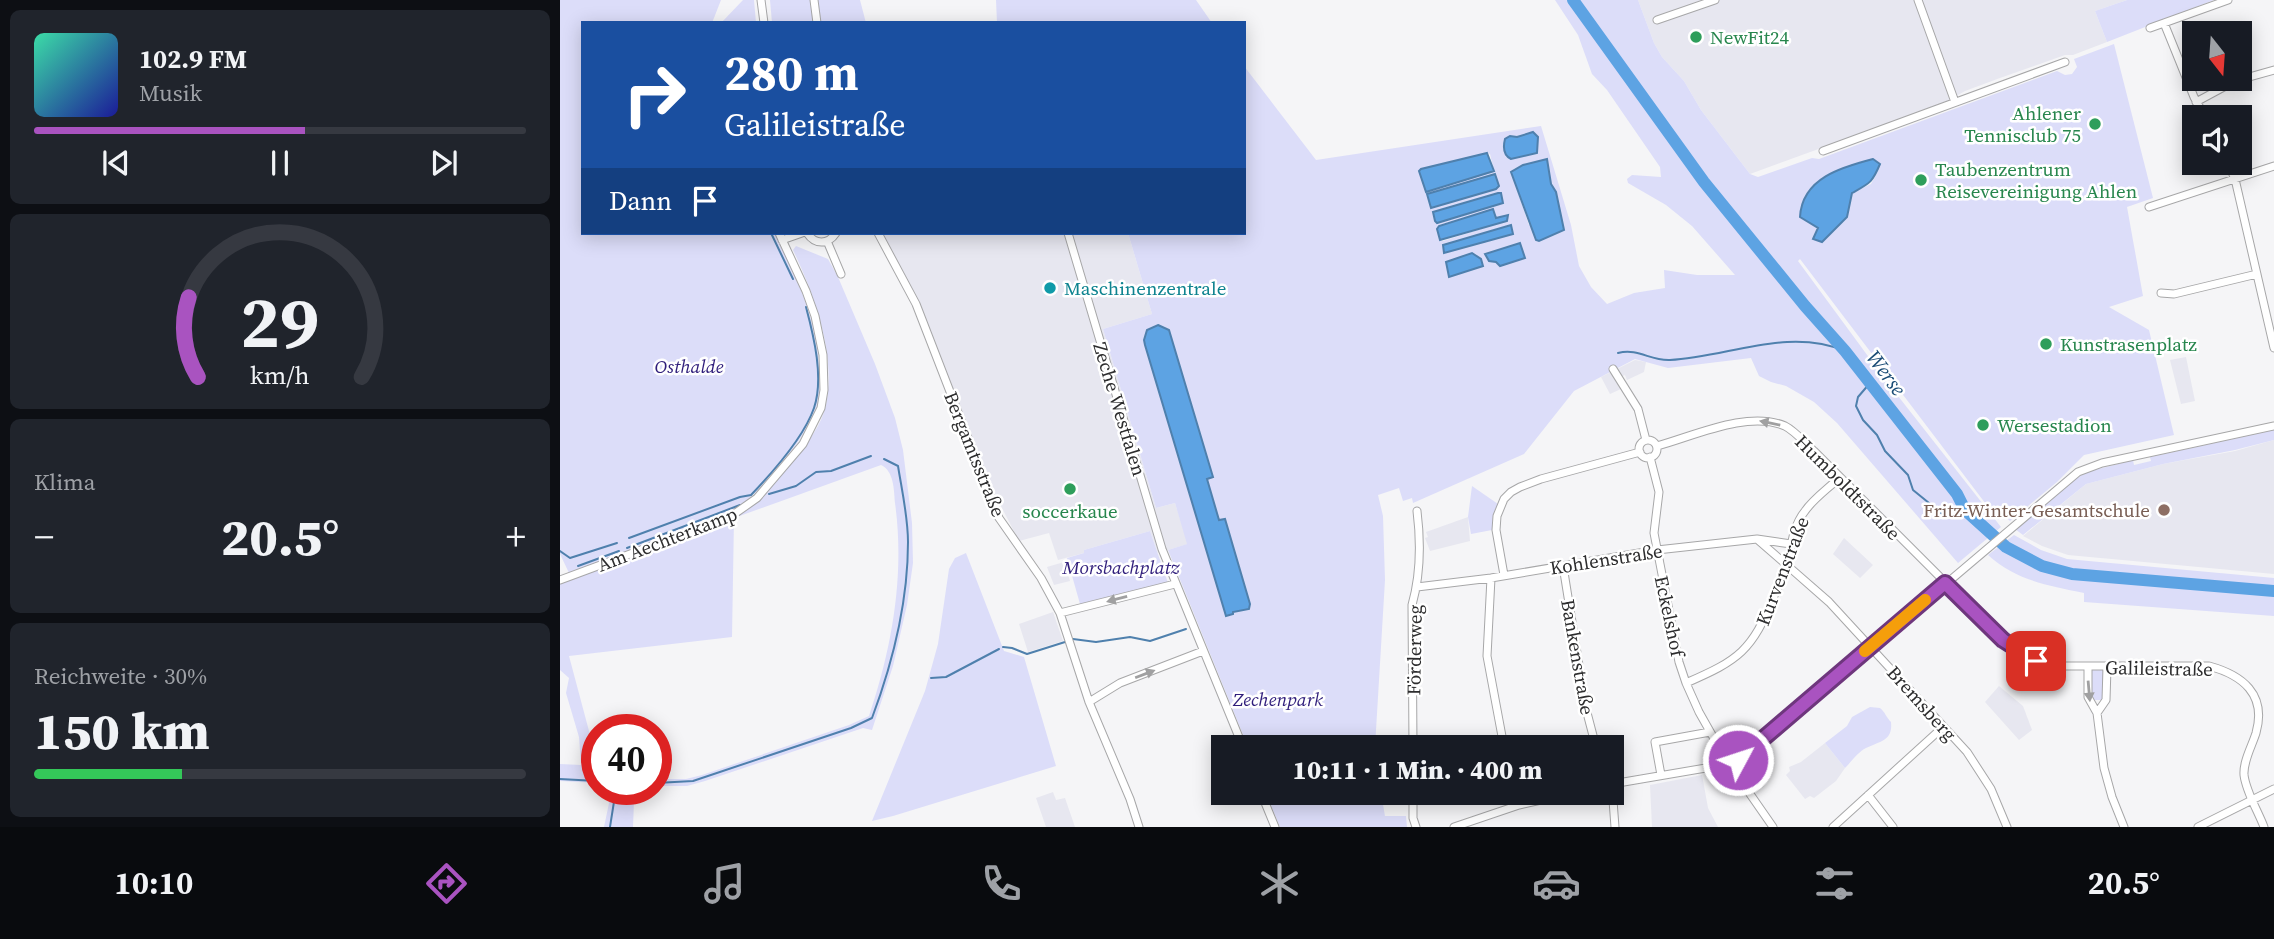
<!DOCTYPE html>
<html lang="de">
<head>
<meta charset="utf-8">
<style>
	:root { --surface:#171b24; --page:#20242c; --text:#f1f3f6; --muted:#9ea1a6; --line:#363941; --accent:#a953c0 }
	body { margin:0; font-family:"Source Serif 4",serif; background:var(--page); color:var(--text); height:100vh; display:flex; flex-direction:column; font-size:26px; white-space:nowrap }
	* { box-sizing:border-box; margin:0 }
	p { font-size:23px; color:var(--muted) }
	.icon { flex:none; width:38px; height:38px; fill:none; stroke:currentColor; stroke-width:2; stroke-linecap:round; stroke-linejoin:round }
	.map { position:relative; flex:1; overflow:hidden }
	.panel { display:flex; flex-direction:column; gap:10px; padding:10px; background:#0d0f14; width:560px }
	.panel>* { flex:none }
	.guide { position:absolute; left:21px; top:21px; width:665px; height:214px; border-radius:0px; box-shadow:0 4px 18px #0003; background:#1a4fa0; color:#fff; overflow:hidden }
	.needle { width:46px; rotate:163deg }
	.fabs { position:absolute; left:1622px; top:21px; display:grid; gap:14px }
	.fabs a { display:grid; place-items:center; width:70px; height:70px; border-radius:0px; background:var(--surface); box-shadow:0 4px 18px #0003; font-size:35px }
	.speed { position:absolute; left:21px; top:714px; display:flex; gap:14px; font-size:35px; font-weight:700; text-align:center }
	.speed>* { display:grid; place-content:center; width:91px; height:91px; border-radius:50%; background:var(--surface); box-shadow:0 4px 18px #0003; line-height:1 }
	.speed .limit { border:10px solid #d22; background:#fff; color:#111 }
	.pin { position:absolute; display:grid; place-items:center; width:60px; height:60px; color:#fff; margin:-30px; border-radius:14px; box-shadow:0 4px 10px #0006 }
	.me { position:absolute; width:77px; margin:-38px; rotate:50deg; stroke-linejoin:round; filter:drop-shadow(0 0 5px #0008) }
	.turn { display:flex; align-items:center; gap:24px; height:147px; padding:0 28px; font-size:32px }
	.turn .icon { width:91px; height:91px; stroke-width:2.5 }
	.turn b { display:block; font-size:49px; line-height:60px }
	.then { display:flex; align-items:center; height:66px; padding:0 28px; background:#0003; gap:14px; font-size:26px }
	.big { font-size:52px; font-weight:800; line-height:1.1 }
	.panel .tile { flex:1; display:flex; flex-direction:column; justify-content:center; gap:10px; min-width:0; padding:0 24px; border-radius:10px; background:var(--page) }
	.panel .dial { align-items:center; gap:0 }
	.dial svg { height:182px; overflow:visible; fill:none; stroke:var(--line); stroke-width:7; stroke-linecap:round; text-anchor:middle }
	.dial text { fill:var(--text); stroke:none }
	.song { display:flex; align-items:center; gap:21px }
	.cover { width:84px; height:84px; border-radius:10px; background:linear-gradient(135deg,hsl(160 70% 55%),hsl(240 70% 35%)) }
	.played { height:7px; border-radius:4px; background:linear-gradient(90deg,var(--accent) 55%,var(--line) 55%) }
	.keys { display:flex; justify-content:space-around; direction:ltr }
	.heat { display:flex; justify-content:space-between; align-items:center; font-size:38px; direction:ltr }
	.charge { height:10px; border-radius:5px; background:linear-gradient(90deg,#34c759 30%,var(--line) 0) }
	.trip { position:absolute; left:651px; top:735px; width:413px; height:70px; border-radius:0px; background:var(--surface); box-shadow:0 4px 18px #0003; font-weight:800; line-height:70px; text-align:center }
	.tabs { display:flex; height:112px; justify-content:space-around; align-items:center; background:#090b0e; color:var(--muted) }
	.tabs .icon { width:49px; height:49px }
	.tabs .on { color:var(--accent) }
	.tabs b { font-size:32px; color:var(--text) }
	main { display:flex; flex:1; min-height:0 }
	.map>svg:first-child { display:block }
	.built { fill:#e7e7f0 }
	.green { fill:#dcddf9; fill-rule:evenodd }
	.water { fill:#5da3e3; stroke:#4f80ad; stroke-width:2 }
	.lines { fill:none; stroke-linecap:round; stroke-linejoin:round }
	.stream { stroke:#4f80ad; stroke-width:2 }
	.river { stroke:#5da3e3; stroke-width:12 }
	.minor-casing { stroke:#a7a7a8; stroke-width:9 }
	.minor { stroke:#fff; stroke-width:7 }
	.oneway { fill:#a0a0a1 }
	.route-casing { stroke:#6e367d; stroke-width:18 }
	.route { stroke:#a953c0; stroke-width:12 }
	.slow { stroke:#f59e0b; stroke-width:12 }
	.leisure-dot { fill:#2e9e5b; stroke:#fff; stroke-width:2.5 }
	.culture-dot { fill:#0f9aa8; stroke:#fff; stroke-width:2.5 }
	.education-dot { fill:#8d6e63; stroke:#fff; stroke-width:2.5 }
	.labels { text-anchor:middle; stroke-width:5; stroke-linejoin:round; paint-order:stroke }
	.leisure-label { font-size:19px; fill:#27864d; stroke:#fff; text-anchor:start }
	.culture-label { font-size:19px; fill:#0d838f; stroke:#fff; text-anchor:start }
	.park-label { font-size:19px; font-style:italic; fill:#2f1d7b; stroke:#fff }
	.street-label { font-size:19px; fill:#2d2d2e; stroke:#fff }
	.education-label { font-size:19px; fill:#785e54; stroke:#fff; text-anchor:end }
	.water-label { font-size:21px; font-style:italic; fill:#1a4c76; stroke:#fff }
</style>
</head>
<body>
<main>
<section class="panel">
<div class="tile">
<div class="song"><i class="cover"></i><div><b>102.9 FM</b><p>Musik</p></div></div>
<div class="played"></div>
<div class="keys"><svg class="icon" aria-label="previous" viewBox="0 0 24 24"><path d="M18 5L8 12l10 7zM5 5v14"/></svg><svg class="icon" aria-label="pause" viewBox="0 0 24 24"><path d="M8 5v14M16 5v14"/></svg><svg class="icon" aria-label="next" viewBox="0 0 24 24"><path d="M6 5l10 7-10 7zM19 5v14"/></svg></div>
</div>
<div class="tile dial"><svg viewBox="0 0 100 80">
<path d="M14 69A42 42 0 1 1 86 69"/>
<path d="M14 69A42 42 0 0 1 10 34" stroke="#a953c0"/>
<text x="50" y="56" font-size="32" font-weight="700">29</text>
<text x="50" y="72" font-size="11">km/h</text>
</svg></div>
<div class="tile"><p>Klima</p>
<div class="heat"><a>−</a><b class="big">20.5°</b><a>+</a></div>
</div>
<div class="tile"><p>Reichweite · 30%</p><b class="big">150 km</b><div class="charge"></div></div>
</section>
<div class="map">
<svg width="1714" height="827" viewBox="0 0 1714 827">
	<rect width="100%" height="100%" fill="#f5f5f7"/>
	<path class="built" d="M1078,0h489l-32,11 12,31 -34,13h-8l-65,23 -35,13 -23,13 -192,70 -49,-64 -17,-29 -22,-24 -8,-14z
		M322,233h246l24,81 -49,15 53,179 19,-5 13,41 -30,9 -8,-22 -66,19v3l-26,7 -9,-27 -30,8 -30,-58 -70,-180z
		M1626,357l9,44 -14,3 -11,-44z
		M1075,360l11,2 -2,10 -17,8 -2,-5 -9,4 5,10 -11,5 -9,-17z
		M1714,440v134l-206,-19 -26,-9 -19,-10 63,-52 77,-20 72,-13z
		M908,517l2,24 -40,10 -5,-13 3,-1 -2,-5z
		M1284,538l29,27 -13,13 -27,-24z
		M504,562l6,19 -16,4 -7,-18z
		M493,612l10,29 -35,11 -9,-28z
		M1439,686l24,20 9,24 -13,10 -34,-38z
		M1265,743l20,25 -9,13 -22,17 -4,-2 -5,3 -19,-24 4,-4 -1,-4 12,-5z
		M1142,775l6,33 10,19h-66l-2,-42z
		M493,792l3,8 9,-2 10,29h-29l-10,-29z"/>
	<path class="green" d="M0,0h161l-9,23h-129v210h191c21,42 42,82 45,130 1,9 3,18 2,27 -4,25 -19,47 -33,66 -17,22 -34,41 -57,56l-162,61 -9,-19z
		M183,0h11l2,23h-35z
		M210,0h40l3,23h-41z
		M258,0h42l6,23h-45z
		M436,0h200l16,23h-215z
		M995,0h13l35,47 4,-3 -31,-44h62l16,43 8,14 22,24 17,29 49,64 8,3 54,-19 7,1 238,-88 8,4 7,-1 5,-7 -3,-8 40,-15 39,154 -26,9 16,89 -34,11 40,23 25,105 -90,20 -27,27 -47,39 -6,-6 -6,5 -198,-261 -2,2 89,121 114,145 -43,36 -121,-140 -23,-21 -28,-16 -15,-4 -12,-6 -8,-18 -83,10 -33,-9 -61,32 -50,63 -111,49 -1,-5 -9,3 -4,-13 -21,7 5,21 2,64 -10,167h-127l-80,-197 19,-6 -12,-41 -19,5 -53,-179 49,-15 -24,-81h116v-167l72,94 225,-34 30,99 8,41 12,21 16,17 27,-11 31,-5 -1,-18 33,5h38l-43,-49 -26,-21 -38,-22 -1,-4 5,-4 29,2 -1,-10 -53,-77 -15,-16 -14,-39zM927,153l3,1 4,17 -73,-2zM987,160l4,24 5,8 6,29 -33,4 -18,-53 3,-3zM1316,175l-5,9 -19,9 -5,24 -34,21 5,-10 -10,-7zM934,210l2,8 12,-1 -2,4 -63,20 -3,-1z
		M1567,0h87l-107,42 -12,-31z
		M236,246l32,13 10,18 37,87 20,54 8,32 9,73 1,40 -6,42 -14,61 -21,64 -9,-2 -158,53 -18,5h-31v-7h30l16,-4 147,-50 20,-9c23,-68 36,-141 26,-213 -1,-13 -1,-32 -14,-38l-147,53 -2,119 -163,19 28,105v22l-37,-2v-17l21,1 -2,-28 -13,-44 3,-15 -9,-8v-87l192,-77c14,-12 25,-26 37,-40 13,-17 28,-33 35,-54 15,-51 -9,-116 -31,-162z
		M1714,430v10l-39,10 -72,14 -77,20 -63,51 -8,-6 55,-47 17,-10 46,-12 1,5 17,-4 -1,-4z
		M912,486l26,18 -5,10 -1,16 -21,4 -3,-17z
		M590,531l18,52 -88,21 -13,-46 17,-5v-3z
		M1454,535l27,15 26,9 207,19v38l-190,-14v-9c-37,-8 -67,-12 -96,-38z
		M406,553l38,98 20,6 32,109 -163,50 -21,5 53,-130 13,-47 11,-75 6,-11z
		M1532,670h12v30h-12z
		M1310,707l10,1c5,4 6,9 11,14 2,19 -11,19 -25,26 -8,4 -15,14 -21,20l-20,-25 22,-17 5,-9z
		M52,789h18l4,12 -1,26h-29z
		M706,793h115l4,23h21l1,11h-127z"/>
	<path class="water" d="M973,132l5,5 -1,16 -26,6c-8,-4 -8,-12 -6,-20l5,-3 7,1z
		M927,153l7,18 -68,21 -7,-21 2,-2z
		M987,159l4,25 5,8 8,38 -25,11 -3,-1 -25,-68 12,-7z
		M1313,159l7,5c-8,19 -10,19 -28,29l-5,24 -25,25 -9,-3 5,-11 -18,-11c2,-39 42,-50 73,-58z
		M935,174l4,12 -3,3 -65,19 -4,-14z
		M938,193h3l2,10 -66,20 -2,-2 -2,-9z
		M933,209l3,9 12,-3 -1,6 -67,19 -3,-11 2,-3z
		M951,225l2,9 -69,19 -1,-8z
		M960,243l5,15 -25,8 -4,-4 -7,-1 -4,-7z
		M912,253l9,6 2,7 -34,11 -3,-15z
		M598,325l11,5 44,147 -6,2 12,41 6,-1 25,85 -1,5 -16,3v2l-7,2 -81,-271 -1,-5 3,-10z"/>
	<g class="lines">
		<path class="stream" d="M211,233l22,46
			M1058,353c21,-5 32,8 52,7 58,-3 118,-33 175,-9
			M1310,383l-12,14 -2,9 7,14 14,15 8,16 23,24 5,15 32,26 18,-9
			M209,494l27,-8 20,-14 15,-1 40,-15
			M69,538l111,-41 11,-2c21,-22 53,-58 63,-87 10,-30 0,-71 -8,-101
			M67,548l113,-43
			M0,551l10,7 47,-15
			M18,566l41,-15
			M513,639l23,3 34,-5 20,4 36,-12
			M443,647l9,1 15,6 38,-12
			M371,678l15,-1 53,-28
			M0,779l37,2
			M96,783l37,-2 158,-53 21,-10c21,-56 36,-115 36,-176 0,-25 -6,-51 -10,-76l-14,-7
			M50,827l6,-38"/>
		<path class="river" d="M1013,0l131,182 101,124 40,45 112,143 8,16 41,37 36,19 30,8 202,17"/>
		<defs>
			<path id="minor" d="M201,0l3,23
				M254,0l3,23
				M1358,0l37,102
				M1097,20l58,-20
				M1604,23l30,74 11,20
				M1590,28l78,-28
				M1636,102l39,-21 39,-11
				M1263,151l242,-89
				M1668,163l7,16 39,169
				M1589,207l125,-41
				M247,233c8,12 21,12 29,0
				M318,233l38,71 83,214 42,60 19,35 29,89 41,97 9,28
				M508,233l94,316 81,198
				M222,240l20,-7
				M267,241l14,33
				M1601,293l13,1 83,-20
				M1053,369l25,40 8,31
				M1079 449a9 9 0 1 1 18 0a9 9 0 1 1-18 0Z
				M1097,446c37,-10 91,-36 128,-20 10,5 20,17 29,25l189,189 33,21 17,5h156c33,9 58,28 47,67 -4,13 -13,28 -12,42 2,17 14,36 20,52
				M1090,457l9,35 -5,41 25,129 7,21 13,29 26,46 48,69
				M1197,539l34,5
				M1003,566l23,143 10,38
				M944,575l-8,-45 1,-14 7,-17 7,-7 9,-5 21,-8 99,-27
				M931,578l-4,78 17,91
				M0,580l170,-63 27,-19 46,-54 18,-36 3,-18 -1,-35 -8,-39 -9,-25 -27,-58
				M857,587l74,-9 166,-28 100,-11 72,63 138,150 24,37 16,38
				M500,613l115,-29
				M1528,667v30l9,16 7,55 8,29 12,30
				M1126,683c53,-23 66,-32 88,-87 3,-8 9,-16 12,-24 5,-20 5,-44 19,-61 9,-13 24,-23 35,-34
				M529,702l31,-19 83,-32
				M1537,713l9,-13 1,-33
				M853,747l-1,-142c9,-32 9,-62 5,-94
				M1101,775l-6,-33 55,-10
				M1052,784l117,-20 9,-4 340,-288 24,-9 172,-37
				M1052,787l3,40
				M701,793l14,34
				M853,793v25l3,9
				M956,793l3,12
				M1308,795l25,32
				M894,827l65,-22 53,-12
				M1273,827l110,-100
				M1638,827l76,-38"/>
		</defs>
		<use href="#minor" class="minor-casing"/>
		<use href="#minor" class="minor"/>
	</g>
	<defs><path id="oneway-solid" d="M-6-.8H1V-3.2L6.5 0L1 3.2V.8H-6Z" transform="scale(1.75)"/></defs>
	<g class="oneway">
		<use href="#oneway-solid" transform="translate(1210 423) rotate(-168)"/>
		<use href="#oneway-solid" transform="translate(557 599) rotate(165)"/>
		<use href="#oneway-solid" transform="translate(585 674) rotate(-21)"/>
		<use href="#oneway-solid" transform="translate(1529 691) rotate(85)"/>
	</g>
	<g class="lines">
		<defs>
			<path id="route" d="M1178,760l207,-177 58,57 33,21"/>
		</defs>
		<use href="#route" class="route-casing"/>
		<use href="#route" class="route"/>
		<path class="slow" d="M1305,651l60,-51"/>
	</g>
	<g class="leisure-dot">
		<circle cx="1136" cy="37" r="7"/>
		<circle cx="1535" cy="124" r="7"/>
		<circle cx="1361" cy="180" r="7"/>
		<circle cx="1486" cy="344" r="7"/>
		<circle cx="1423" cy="425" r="7"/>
		<circle cx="510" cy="489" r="7"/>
	</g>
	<circle class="culture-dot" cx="490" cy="288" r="7"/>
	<circle class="education-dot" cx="1604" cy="510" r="7"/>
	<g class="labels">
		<g class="leisure-label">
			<text x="1150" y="44">NewFit24</text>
			<text x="1521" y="120" text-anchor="end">Ahlener<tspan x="1521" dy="22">Tennisclub 75</tspan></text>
			<text x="1375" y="176">Taubenzentrum<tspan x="1375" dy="22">Reisevereinigung Ahlen</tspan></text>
			<text x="1500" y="351">Kunstrasenplatz</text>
			<text x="1437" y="432">Wersestadion</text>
			<text x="510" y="518" text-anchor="middle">soccerkaue</text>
		</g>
		<g class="culture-label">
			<text x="504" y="295">Maschinenzentrale</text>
		</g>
		<g class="park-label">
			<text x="129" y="373">Osthalde</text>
			<text x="561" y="574">Morsbachplatz</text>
			<text x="718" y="706">Zechenpark</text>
		</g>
		<g class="street-label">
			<text transform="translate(560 409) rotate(73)" y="7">Zeche Westfalen</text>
			<text transform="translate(415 454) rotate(68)" y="7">Bergamtsstraße</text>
			<text transform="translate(1288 487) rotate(45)" y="7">Humboldtstraße</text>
			<text transform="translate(107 539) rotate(-21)" y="7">Am Aechterkamp</text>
			<text transform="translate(1046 559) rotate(-9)" y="7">Kohlenstraße</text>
			<text transform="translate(1222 571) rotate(-69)" y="7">Kurvenstraße</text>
			<text transform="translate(1110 616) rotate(78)" y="7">Eckelshof</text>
			<text transform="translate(854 650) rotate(-89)" y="7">Förderweg</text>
			<text transform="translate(1018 657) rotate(80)" y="7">Bankenstraße</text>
			<text transform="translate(1599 668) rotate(1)" y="7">Galileistraße</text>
			<text transform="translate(1362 703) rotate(48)" y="7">Bremsberg</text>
		</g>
		<g class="education-label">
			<text x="1590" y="517">Fritz-Winter-Gesamtschule</text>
		</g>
		<g class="water-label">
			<text transform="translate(1326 373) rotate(53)" y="7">Werse</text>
		</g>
	</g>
</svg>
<div class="fabs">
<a><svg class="needle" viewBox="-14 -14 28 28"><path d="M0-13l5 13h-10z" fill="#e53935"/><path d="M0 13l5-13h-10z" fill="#9ea1a6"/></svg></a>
<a><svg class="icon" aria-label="sound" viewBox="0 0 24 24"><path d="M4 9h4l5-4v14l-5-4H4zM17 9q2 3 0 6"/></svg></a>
</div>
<div class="speed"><div class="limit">40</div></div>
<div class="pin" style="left:1476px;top:661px;background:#d93025"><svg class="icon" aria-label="arrive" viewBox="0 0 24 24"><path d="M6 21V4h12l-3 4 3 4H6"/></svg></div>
<svg class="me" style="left:1178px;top:760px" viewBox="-20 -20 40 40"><circle r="17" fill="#a953c0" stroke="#fff" stroke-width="3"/><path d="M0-11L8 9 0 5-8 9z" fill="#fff"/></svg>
<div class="trip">10:11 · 1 Min. · 400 m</div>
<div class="guide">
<div class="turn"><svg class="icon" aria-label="right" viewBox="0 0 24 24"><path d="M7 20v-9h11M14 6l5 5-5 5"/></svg><div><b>280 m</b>Galileistraße</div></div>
<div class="then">Dann<svg class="icon" aria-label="arrive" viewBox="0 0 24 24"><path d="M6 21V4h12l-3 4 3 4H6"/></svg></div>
</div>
</div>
</main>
<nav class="tabs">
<b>10:10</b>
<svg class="icon on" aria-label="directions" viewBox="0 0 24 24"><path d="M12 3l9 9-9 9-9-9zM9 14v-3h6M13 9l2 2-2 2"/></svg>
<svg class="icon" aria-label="music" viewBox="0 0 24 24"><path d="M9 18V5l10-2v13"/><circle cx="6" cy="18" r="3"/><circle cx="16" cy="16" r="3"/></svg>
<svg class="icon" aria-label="phone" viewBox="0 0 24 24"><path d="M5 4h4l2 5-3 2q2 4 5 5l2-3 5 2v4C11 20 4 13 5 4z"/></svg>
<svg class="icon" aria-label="climate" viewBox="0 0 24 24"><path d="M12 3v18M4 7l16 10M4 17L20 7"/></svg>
<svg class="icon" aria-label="car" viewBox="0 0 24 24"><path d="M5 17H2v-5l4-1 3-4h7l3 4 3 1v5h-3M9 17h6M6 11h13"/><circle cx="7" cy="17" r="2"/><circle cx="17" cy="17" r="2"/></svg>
<svg class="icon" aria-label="filters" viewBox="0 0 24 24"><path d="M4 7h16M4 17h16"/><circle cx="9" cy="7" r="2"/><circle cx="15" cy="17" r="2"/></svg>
<b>20.5°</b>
</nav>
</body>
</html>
